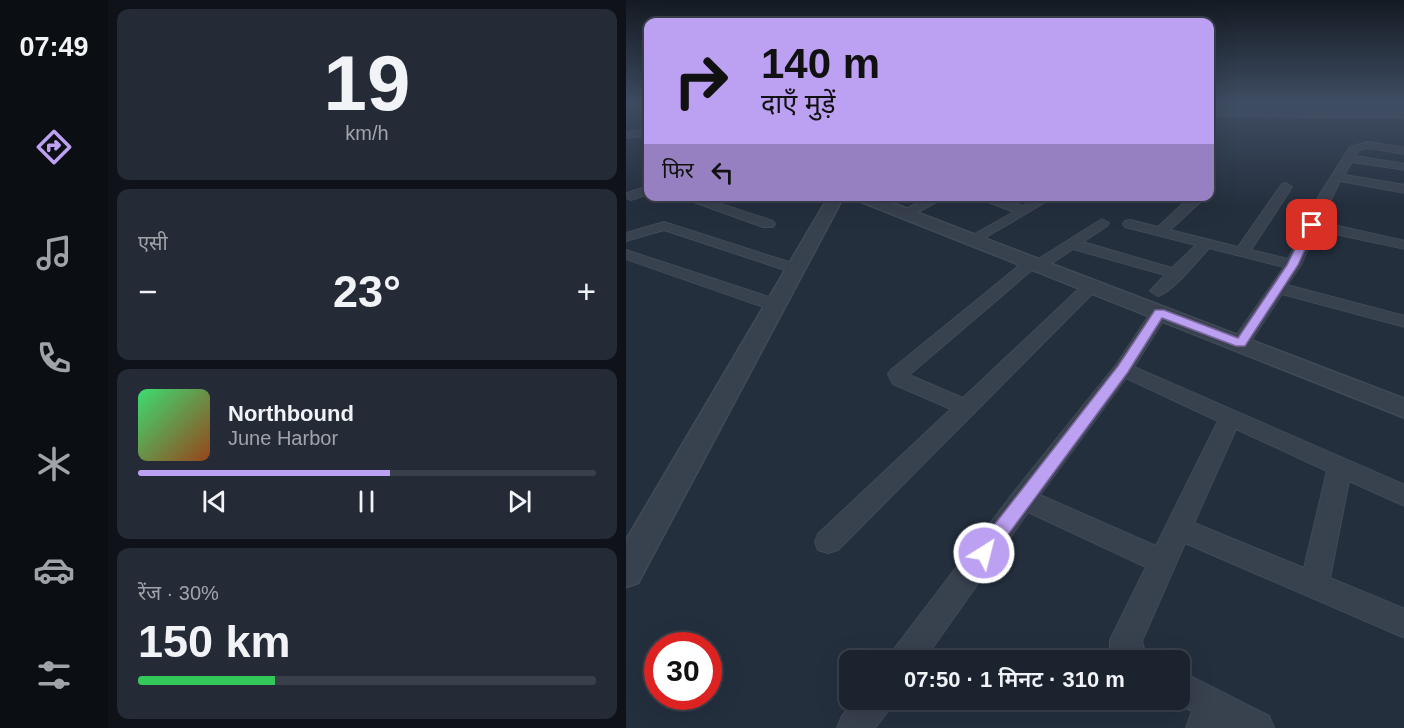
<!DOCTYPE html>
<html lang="hi">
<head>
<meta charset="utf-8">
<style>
	:root { --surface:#1b232e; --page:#242b36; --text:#f1f3f6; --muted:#a0a4aa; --line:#39404a; --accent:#bca0f2 }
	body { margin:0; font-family:Arial,"Noto Sans Devanagari",sans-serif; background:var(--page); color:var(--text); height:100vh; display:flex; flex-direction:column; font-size:22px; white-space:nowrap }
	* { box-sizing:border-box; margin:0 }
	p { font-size:20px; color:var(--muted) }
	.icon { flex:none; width:33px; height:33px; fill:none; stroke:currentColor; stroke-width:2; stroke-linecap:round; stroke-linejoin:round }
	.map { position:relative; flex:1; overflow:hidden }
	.panel { display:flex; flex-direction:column; gap:9px; padding:9px; background:#0f1319; width:518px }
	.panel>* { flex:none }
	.top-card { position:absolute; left:18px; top:18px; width:570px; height:183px; border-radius:12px; box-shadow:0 6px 24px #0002,0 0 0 2px var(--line); background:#bca0f2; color:#111; overflow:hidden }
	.speed { position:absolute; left:18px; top:632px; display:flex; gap:12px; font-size:30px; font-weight:700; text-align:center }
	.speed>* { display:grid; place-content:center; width:78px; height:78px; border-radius:50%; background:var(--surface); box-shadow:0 6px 24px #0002,0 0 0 2px var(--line); line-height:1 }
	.speed .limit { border:9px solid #d22; background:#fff; color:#111 }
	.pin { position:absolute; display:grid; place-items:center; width:51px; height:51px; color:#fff; margin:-26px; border-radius:12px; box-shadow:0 3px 9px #0006 }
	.me { position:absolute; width:66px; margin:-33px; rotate:36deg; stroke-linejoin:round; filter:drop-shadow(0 0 4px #0008) }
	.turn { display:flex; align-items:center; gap:21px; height:126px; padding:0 18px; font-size:27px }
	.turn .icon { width:78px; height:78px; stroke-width:2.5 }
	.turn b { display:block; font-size:42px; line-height:51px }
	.then { display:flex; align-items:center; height:57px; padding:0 18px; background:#0003; gap:12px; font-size:22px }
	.big { font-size:45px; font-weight:600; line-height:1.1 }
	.panel .widget { flex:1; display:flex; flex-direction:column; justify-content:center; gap:9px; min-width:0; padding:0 21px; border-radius:12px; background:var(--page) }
	.panel .dial { align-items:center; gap:0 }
	.dial b { font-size:78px; line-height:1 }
	.song { display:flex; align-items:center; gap:18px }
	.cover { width:72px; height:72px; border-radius:9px; background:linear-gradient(135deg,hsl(140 70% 55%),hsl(20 70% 35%)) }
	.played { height:6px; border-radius:3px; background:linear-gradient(90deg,var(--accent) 55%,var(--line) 55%) }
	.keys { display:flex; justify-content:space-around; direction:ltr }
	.heat { display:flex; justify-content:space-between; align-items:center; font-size:33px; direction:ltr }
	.charge { height:9px; border-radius:4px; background:linear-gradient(90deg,#34c759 30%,var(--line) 0) }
	.trip { position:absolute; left:213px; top:650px; width:351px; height:60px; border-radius:12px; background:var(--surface); box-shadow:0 6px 24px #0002,0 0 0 2px var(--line); font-weight:600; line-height:60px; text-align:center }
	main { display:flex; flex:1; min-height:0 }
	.menu { display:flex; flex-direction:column; width:108px; justify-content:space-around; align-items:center; background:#0b0e12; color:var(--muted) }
	.menu .icon { width:42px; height:42px }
	.menu .selected { color:var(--accent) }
	.menu b { font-size:27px; color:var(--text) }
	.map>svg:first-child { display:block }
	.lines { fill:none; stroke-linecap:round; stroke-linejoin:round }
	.minor-casing { stroke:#414a57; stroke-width:2 }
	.tertiary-casing { stroke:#414a57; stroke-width:3 }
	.minor { fill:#38414e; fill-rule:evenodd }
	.tertiary { fill:#38414e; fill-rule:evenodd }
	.route { fill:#bca0f2; stroke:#7a689d; stroke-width:1.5 }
</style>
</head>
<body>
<main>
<nav class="menu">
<b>07:49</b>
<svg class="icon selected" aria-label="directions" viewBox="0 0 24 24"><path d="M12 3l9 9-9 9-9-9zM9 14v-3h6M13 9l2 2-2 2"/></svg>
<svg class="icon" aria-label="music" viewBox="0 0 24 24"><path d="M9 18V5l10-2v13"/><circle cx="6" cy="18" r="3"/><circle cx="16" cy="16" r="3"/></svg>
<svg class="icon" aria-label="phone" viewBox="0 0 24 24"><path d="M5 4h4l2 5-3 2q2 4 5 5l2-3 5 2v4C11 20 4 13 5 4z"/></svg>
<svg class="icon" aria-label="climate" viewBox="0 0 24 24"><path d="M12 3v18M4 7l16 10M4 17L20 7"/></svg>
<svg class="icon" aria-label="car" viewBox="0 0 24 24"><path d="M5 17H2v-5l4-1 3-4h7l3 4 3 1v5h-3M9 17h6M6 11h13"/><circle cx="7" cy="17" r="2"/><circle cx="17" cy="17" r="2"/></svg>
<svg class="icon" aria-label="filters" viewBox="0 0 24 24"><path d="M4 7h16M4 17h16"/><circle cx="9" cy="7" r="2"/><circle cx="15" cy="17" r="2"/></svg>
</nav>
<section class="panel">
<div class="widget dial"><b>19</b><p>km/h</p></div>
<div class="widget"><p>एसी</p>
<div class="heat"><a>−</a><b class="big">23°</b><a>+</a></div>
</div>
<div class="widget">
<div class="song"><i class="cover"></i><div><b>Northbound</b><p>June Harbor</p></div></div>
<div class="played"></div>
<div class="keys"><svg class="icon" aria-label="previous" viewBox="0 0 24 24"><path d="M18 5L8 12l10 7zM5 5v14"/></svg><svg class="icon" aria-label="pause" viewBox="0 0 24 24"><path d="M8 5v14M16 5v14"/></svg><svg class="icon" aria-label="next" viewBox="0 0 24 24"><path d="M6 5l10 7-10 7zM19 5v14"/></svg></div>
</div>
<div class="widget"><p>रेंज · 30%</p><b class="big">150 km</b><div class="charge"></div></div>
</section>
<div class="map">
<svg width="779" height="728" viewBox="0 0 779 728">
	<rect width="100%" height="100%" fill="#242f3e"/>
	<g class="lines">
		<defs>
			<path id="minor" d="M584,110l195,2v6l-195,-2z
				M22,130v6l-22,2v-6z
				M742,142l37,6v6l-37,-6 -9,2 -4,6 50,8v6l-53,-8 -8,13 61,10v8l-65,-12 -20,41 85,19v8l-89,-19 -15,35 -14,20 118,31v11l-123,-33 -35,53h-14l-2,-4 53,-76 -75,-19c-12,13 -36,44 -51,48l-8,-5 15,-16 -92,-26 -30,20h-10l-124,106 54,23 121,-114h12l2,3 -2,3 -258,260 -10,3 -10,-3 -3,-8 3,-8 133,-125 -58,-25 -5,-10 3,-4 135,-110h11l65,-41 7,4 -2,3 -24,16 89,26 24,-23 -71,-18 -2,-3 2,-3 5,-1 28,7 33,-31h10l-1,6 -30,28 68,17 44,-63 4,-1 6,4 -41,63 37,9 32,-65 30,-47z
				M22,186v8l-17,6 -5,-2 1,-5z
				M51,196h20l76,25 2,3 -2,3h-10z
				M246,196h18l-14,8h-8l-2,-3z
				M304,196h17l-38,21 -5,1 -7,-4z
				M347,196h20l30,10 17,-10h16l-82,48 -5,-1 -2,-3 2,-3 45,-25z
				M484,196h16l1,2 -6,4z
				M38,222l137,44 3,3 -8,5 -5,-2 -127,-42 -38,11v-8z
				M0,250l155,51 3,4 -3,4h-12l-143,-50z
				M533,308l6,1 3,4 -34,54 271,118v21l-56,-25 -19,97 75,31v29l-220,-95 -43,98 5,19h-33l-4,-9v-11l36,-73 -118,-55 -104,148h-35l5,-11 120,-157 102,-127 37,-56zM500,378l92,43 -62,125 -116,-51zM610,429l91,42 -23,97 -110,-45z
				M554,671l89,45 5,12h-88l6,-17 -23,-12h11z
				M229,699h38l-5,12 -13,17h-38l5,-12z"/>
			<path id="tertiary" d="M203,196h15l-206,387 -12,4v-47z
				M226,196h22l531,203v19l-551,-219z"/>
		</defs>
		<use href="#minor" class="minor-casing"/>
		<use href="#tertiary" class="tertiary-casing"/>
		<use href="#minor" class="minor"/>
		<use href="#tertiary" class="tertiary"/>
	</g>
	<linearGradient id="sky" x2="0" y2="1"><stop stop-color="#141a22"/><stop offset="0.5" stop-color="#3f4d63"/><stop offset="1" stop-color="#3f4d63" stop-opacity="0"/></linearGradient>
	<rect width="779" height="206" fill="url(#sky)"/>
	<path class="route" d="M686,222l4,3 -18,40 -53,81h-9l-74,-28 -34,54 -138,187 -6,2 -7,-2 -3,-6 3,-6 141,-181 37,-56h9l74,28 49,-73 20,-40z"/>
</svg>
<div class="speed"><div class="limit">30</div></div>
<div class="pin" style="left:686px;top:225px;background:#d93025"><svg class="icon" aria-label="arrive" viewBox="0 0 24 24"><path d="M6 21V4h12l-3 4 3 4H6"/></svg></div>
<svg class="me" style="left:358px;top:553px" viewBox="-20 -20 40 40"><circle r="17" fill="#bca0f2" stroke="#fff" stroke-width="3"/><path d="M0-11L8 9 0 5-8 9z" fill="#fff"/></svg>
<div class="trip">07:50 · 1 मिनट · 310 m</div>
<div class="top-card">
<div class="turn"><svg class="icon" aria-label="right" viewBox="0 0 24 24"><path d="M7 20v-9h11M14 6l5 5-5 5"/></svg><div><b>140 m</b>दाएँ मुड़ें</div></div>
<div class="then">फिर<svg class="icon" aria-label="left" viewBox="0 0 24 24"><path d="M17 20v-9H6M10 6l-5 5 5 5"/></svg></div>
</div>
</div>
</main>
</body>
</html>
